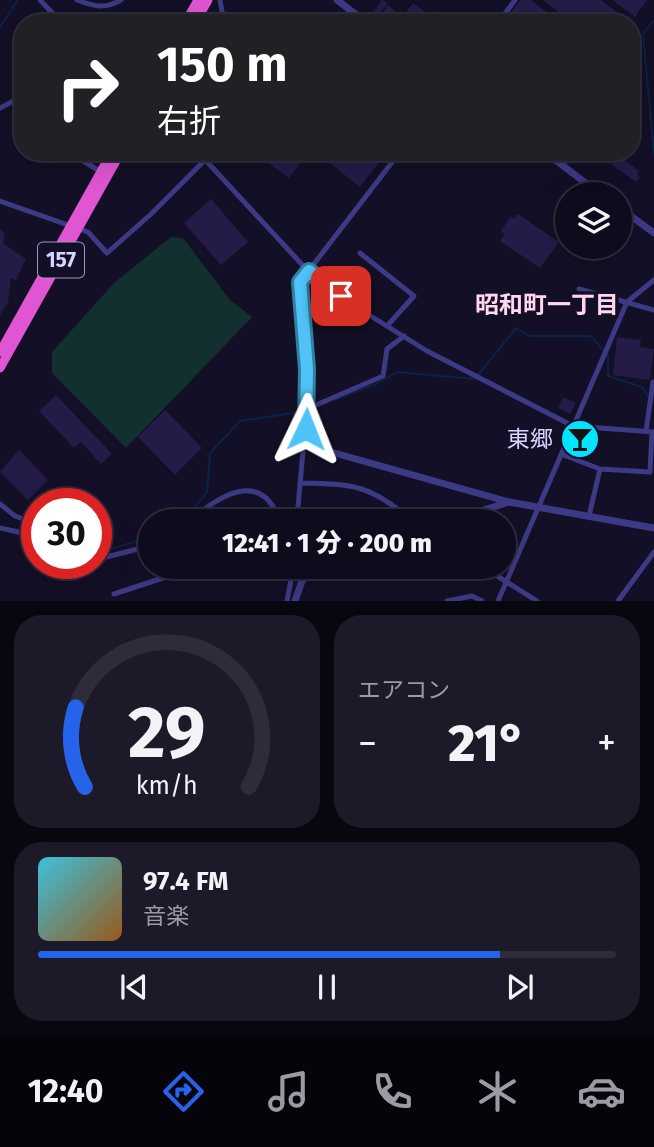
<!DOCTYPE html>
<html lang="ja">
<head>
<meta charset="utf-8">
<style>
	:root { --surface:#0e0b1c; --page:#1c1929; --text:#f1f3f6; --muted:#9b9ba3; --line:#2e2b3b; --accent:#2563eb }
	body { margin:0; font-family:"Fira Sans","Noto Sans JP",sans-serif; background:var(--page); color:var(--text); height:100vh; display:flex; flex-direction:column; font-size:26px; white-space:nowrap }
	* { box-sizing:border-box; margin:0 }
	p { font-size:23px; color:var(--muted) }
	.icon { flex:none; width:38px; height:38px; fill:none; stroke:currentColor; stroke-width:2; stroke-linecap:round; stroke-linejoin:round }
	.map { position:relative; height:601px; overflow:hidden }
	.panel { display:flex; flex-direction:column; gap:14px; padding:14px; background:#08060f; flex:1 }
	.panel>* { flex:none }
	.top-card { position:absolute; left:14px; top:14px; width:626px; height:147px; border-radius:28px; box-shadow:0 7px 28px #0002,0 0 0 2px var(--line); background:#202124; color:#fff; overflow:hidden }
	.buttons { position:absolute; left:555px; top:182px; display:grid; gap:14px }
	.buttons a { display:grid; place-items:center; width:77px; height:77px; border-radius:50%; background:var(--surface); box-shadow:0 7px 28px #0002,0 0 0 2px var(--line); font-size:35px }
	.speed { position:absolute; left:21px; top:488px; display:flex; gap:14px; font-size:35px; font-weight:700; text-align:center }
	.speed>* { display:grid; place-content:center; width:91px; height:91px; border-radius:50%; background:var(--surface); box-shadow:0 7px 28px #0002,0 0 0 2px var(--line); line-height:1 }
	.speed .limit { border:10px solid #d22; background:#fff; color:#111 }
	.pin { position:absolute; display:grid; place-items:center; width:60px; height:60px; color:#fff; margin:-30px; border-radius:14px; box-shadow:0 4px 10px #0006 }
	.me { position:absolute; width:77px; margin:-38px; rotate:2deg; stroke-linejoin:round; filter:drop-shadow(0 0 5px #0008) }
	.turn { display:flex; align-items:center; gap:24px; height:147px; padding:0 28px; font-size:32px }
	.turn .icon { width:91px; height:91px; stroke-width:2.5 }
	.turn b { display:block; font-size:49px; line-height:60px }
	.big { font-size:52px; font-weight:800; line-height:1.1 }
	.panel .widget { flex:1; display:flex; flex-direction:column; justify-content:center; gap:10px; min-width:0; padding:0 24px; border-radius:28px; background:var(--page) }
	.panel .dial { align-items:center; gap:0 }
	.dial svg { height:182px; overflow:visible; fill:none; stroke:var(--line); stroke-width:7; stroke-linecap:round; text-anchor:middle }
	.dial text { fill:var(--text); stroke:none }
	.song { display:flex; align-items:center; gap:21px }
	.cover { width:84px; height:84px; border-radius:10px; background:linear-gradient(135deg,hsl(190 70% 55%),hsl(30 70% 35%)) }
	.played { height:7px; border-radius:4px; background:linear-gradient(90deg,var(--accent) 80%,var(--line) 80%) }
	.keys { display:flex; justify-content:space-around; direction:ltr }
	.heat { display:flex; justify-content:space-between; align-items:center; font-size:38px; direction:ltr }
	.panel .tiles { flex:1; display:grid; gap:14px; grid-template-columns:1fr 1fr }
	.widget:last-child { grid-column:span 2 }
	.trip { position:absolute; left:138px; top:509px; width:378px; height:70px; border-radius:35px; background:var(--surface); box-shadow:0 7px 28px #0002,0 0 0 2px var(--line); font-weight:800; line-height:70px; text-align:center }
	.tab-bar { display:flex; height:112px; justify-content:space-around; align-items:center; background:#06040b; color:var(--muted) }
	.tab-bar .icon { width:49px; height:49px }
	.tab-bar .selected { color:var(--accent) }
	.tab-bar b { font-size:32px; color:var(--text) }
	.map>svg:first-child { display:block }
	.green { fill:#12302f }
	.lines { fill:none; stroke-linecap:round; stroke-linejoin:round }
	.stream { stroke:#0c2248; stroke-width:2 }
	.building { fill:#241b47 }
	.minor { stroke:#3d3a85; stroke-width:5 }
	.tertiary { stroke:#3d3a85; stroke-width:7 }
	.trunk { stroke:#e055d1; stroke-width:9 }
	.route-casing { stroke:#337fa1; stroke-width:18 }
	.route { stroke:#4fc3f7; stroke-width:12 }
	.labels { text-anchor:middle; stroke-width:7; stroke-linejoin:round; paint-order:stroke }
	.shield { fill:#130f26; stroke:#9e99be; stroke-width:2 }
	.shield-label { font-size:21px; font-weight:bold; fill:#d9d4ff }
	.poi-label { font-size:23px; fill:#d9d4ff; stroke:#130f26; text-anchor:end }
	.neighbourhood-label { font-size:24px; font-weight:bold; fill:#ffd6f0; stroke:#130f26 }
</style>
</head>
<body>
<div class="map">
<svg width="654" height="601" viewBox="0 0 654 601">
	<rect width="100%" height="100%" fill="#130f26"/>
	<path class="green" d="M171,237l12,1 47,62 22,17 -126,131 -74,-75v-21l62,-69z"/>
	<g class="lines">
		<path class="stream" d="M654,20l-11,14 11,120
			M0,27l18,-27
			M478,375l38,-47 13,8h62l17,20v20l34,11 7,11
			M334,400l42,-16 21,-12 77,7
			M179,522l9,-7 19,-23 3,-39 30,-32 66,-10
			M10,532l27,10
			M101,552l49,-15"/>
	</g>
	<path class="building" d="M382,0l6,3 -9,11 -5,-3z
		M520,0h11l30,23h-58z
		M543,0h58l30,23h-58z
		M612,0h35l-12,17z
		M413,3l15,11 -7,9 -15,-11z
		M388,5l7,6 -9,11 -6,-5z
		M437,11l8,6 -4,6h-9l-4,-3z
		M395,13l6,5 3,-4 8,6 -3,3h-18l-2,-2z
		M264,152h44l-19,26 -29,-21z
		M316,152h71l-27,35z
		M618,155l21,16 -2,3 3,3 -4,5 -25,-18z
		M211,199l37,43 -27,23 -37,-42z
		M518,214l41,28 -19,26 -40,-27 5,-7 -4,-3 10,-15 3,3z
		M0,230l5,3 -2,10 23,16 -10,21 -5,-2 -3,24 -8,13z
		M617,337l24,3 -1,7 14,2 -4,31 -37,-5z
		M56,395l56,59 -11,10 -20,-22 -7,6 -35,-37z
		M563,397l13,6 -6,11 -12,-6z
		M165,410l37,38 -27,27 -37,-38z
		M19,450l29,30 -20,20 -28,-28z"/>
	<g class="lines">
		<path class="minor" d="M40,0l22,23
			M77,0c16,6 28,10 44,0
			M220,0l4,23
			M498,23l17,-23
			M0,108l23,-12
			M78,152l2,7 21,13
			M198,152l110,119 53,39 66,41 146,75 81,6
			M0,201l88,31 19,21 43,-38 55,-55
			M360,253l54,43 -27,30
			M579,289l75,21
			M307,409l76,-33 4,-27 17,-13
			M646,431l7,-49
			M561,454l39,15 50,3 2,-40
			M301,483c53,1 71,2 112,39
			M0,504l15,12 22,8
			M589,516l11,-47
			M189,522c30,-27 73,-54 91,0
			M301,522l-3,-15 10,-112 -8,-113 100,-130
			M0,528l37,8
			M96,553l10,4 44,-11
			M286,567l5,13 -4,21
			M295,567l7,14
			M483,567l54,34
			M114,594l61,-20 10,-7
			M447,601l25,-5 10,5
			M498,601l129,-299 27,-22
			M618,601l36,-49"/>
		<path class="tertiary" d="M337,0l30,23
			M545,152l55,42
			M620,208l34,25
			M306,445l203,57 145,26
			M446,522l63,-20
			M295,601l7,-20 11,-14"/>
		<path class="trunk" d="M185,23l13,-23
			M195,23l13,-23
			M0,352l112,-200
			M0,368l121,-216"/>
	</g>
	<g class="lines">
		<defs>
			<path id="route" d="M306,429l1,-60 -7,-87 9,-11 32,25"/>
		</defs>
		<use href="#route" class="route-casing"/>
		<use href="#route" class="route"/>
	</g>
	<defs>
		<symbol id="bar-disc" viewBox="-11 -11 22 22"><circle r="9.5" fill="#00e5ff" stroke="#130f26"/><path d="M-6-5H6L.8 .8V4.5H3.5V6h-7V4.5H-.8V.8Z" fill="#111"/></symbol>
	</defs>
	<g fill-rule="evenodd">
		<use href="#bar-disc" x="558" y="417" width="44" height="44"/>
	</g>
	<g class="labels">
		<rect class="shield" x="38" y="242.5" width="46" height="35" rx="5"/>
		<g class="shield-label">
			<text x="61" y="267">157</text>
		</g>
		<g class="poi-label">
			<text x="553" y="447">東郷</text>
		</g>
		<g class="neighbourhood-label">
			<text x="547" y="313">昭和町一丁目</text>
		</g>
	</g>
</svg>
<div class="buttons">
<a><svg class="icon" aria-label="layers" viewBox="0 0 24 24"><path d="M12 4l9 5-9 5-9-5zM3 14l9 5 9-5"/></svg></a>
</div>
<div class="speed"><div class="limit">30</div></div>
<div class="pin" style="left:341px;top:296px;background:#d93025"><svg class="icon" aria-label="arrive" viewBox="0 0 24 24"><path d="M6 21V4h12l-3 4 3 4H6"/></svg></div>
<svg class="me" style="left:306px;top:429px" viewBox="-20 -20 40 40"><path d="M0-17L14 15 0 8-14 15z" fill="#4fc3f7" stroke="#fff" stroke-width="4"/></svg>
<div class="trip">12:41 · 1 分 · 200 m</div>
<div class="top-card">
<div class="turn"><svg class="icon" aria-label="right" viewBox="0 0 24 24"><path d="M7 20v-9h11M14 6l5 5-5 5"/></svg><div><b>150 m</b>右折</div></div>
</div>
</div>
<section class="panel">
<div class="tiles">
<div class="widget dial"><svg viewBox="0 0 100 80">
<path d="M14 69A42 42 0 1 1 86 69"/>
<path d="M14 69A42 42 0 0 1 10 34" stroke="#2563eb"/>
<text x="50" y="56" font-size="32" font-weight="700">29</text>
<text x="50" y="72" font-size="11">km/h</text>
</svg></div>
<div class="widget"><p>エアコン</p>
<div class="heat"><a>−</a><b class="big">21°</b><a>+</a></div>
</div>
<div class="widget">
<div class="song"><i class="cover"></i><div><b>97.4 FM</b><p>音楽</p></div></div>
<div class="played"></div>
<div class="keys"><svg class="icon" aria-label="previous" viewBox="0 0 24 24"><path d="M18 5L8 12l10 7zM5 5v14"/></svg><svg class="icon" aria-label="pause" viewBox="0 0 24 24"><path d="M8 5v14M16 5v14"/></svg><svg class="icon" aria-label="next" viewBox="0 0 24 24"><path d="M6 5l10 7-10 7zM19 5v14"/></svg></div>
</div>
</div>
</section>
<nav class="tab-bar">
<b>12:40</b>
<svg class="icon selected" aria-label="directions" viewBox="0 0 24 24"><path d="M12 3l9 9-9 9-9-9zM9 14v-3h6M13 9l2 2-2 2"/></svg>
<svg class="icon" aria-label="music" viewBox="0 0 24 24"><path d="M9 18V5l10-2v13"/><circle cx="6" cy="18" r="3"/><circle cx="16" cy="16" r="3"/></svg>
<svg class="icon" aria-label="phone" viewBox="0 0 24 24"><path d="M5 4h4l2 5-3 2q2 4 5 5l2-3 5 2v4C11 20 4 13 5 4z"/></svg>
<svg class="icon" aria-label="climate" viewBox="0 0 24 24"><path d="M12 3v18M4 7l16 10M4 17L20 7"/></svg>
<svg class="icon" aria-label="car" viewBox="0 0 24 24"><path d="M5 17H2v-5l4-1 3-4h7l3 4 3 1v5h-3M9 17h6M6 11h13"/><circle cx="7" cy="17" r="2"/><circle cx="17" cy="17" r="2"/></svg>
</nav>
</body>
</html>
